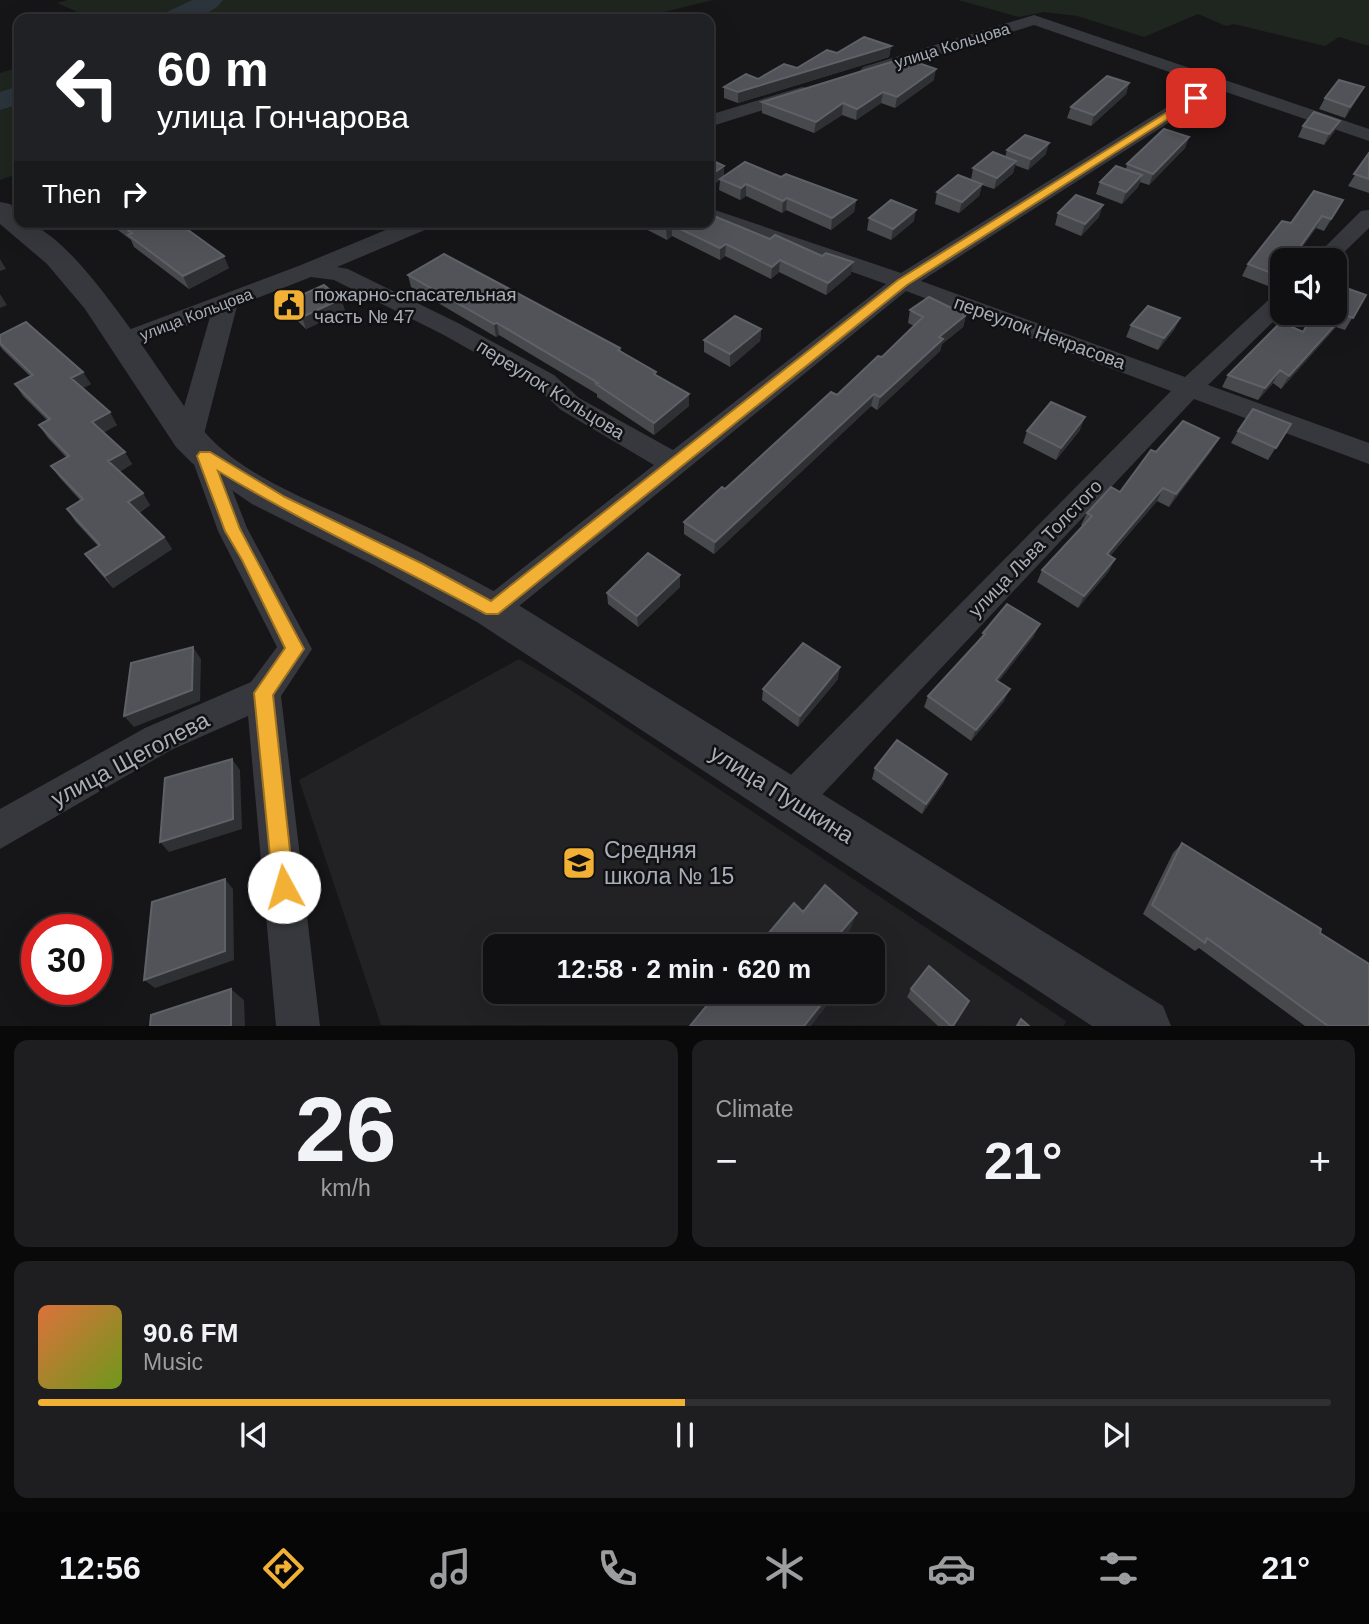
<!DOCTYPE html>
<html lang="en">
<head>
<meta charset="utf-8">
<style>
	:root { --surface:#101012; --page:#1e1e20; --text:#f1f3f6; --muted:#9c9d9f; --line:#303032; --accent:#f2b134 }
	body { margin:0; font-family:Helvetica,sans-serif; background:var(--page); color:var(--text); height:100vh; display:flex; flex-direction:column; font-size:26px; white-space:nowrap }
	* { box-sizing:border-box; margin:0 }
	p { font-size:23px; color:var(--muted) }
	.icon { flex:none; width:38px; height:38px; fill:none; stroke:currentColor; stroke-width:2; stroke-linecap:round; stroke-linejoin:round }
	.map { position:relative; height:1026px; overflow:hidden }
	.drawer { display:flex; flex-direction:column; gap:14px; padding:14px; background:#09090a; flex:1 }
	.drawer>* { flex:none }
	.guide { position:absolute; left:14px; top:14px; width:700px; height:214px; border-radius:14px; box-shadow:0 7px 28px #0002,0 0 0 2px var(--line); background:#202124; color:#fff; overflow:hidden }
	.controls { position:absolute; left:1270px; top:248px; display:grid; gap:14px }
	.controls a { display:grid; place-items:center; width:77px; height:77px; border-radius:14px; background:var(--surface); box-shadow:0 7px 28px #0002,0 0 0 2px var(--line); font-size:35px }
	.speed { position:absolute; left:21px; top:914px; display:flex; gap:14px; font-size:35px; font-weight:700; text-align:center }
	.speed>* { display:grid; place-content:center; width:91px; height:91px; border-radius:50%; background:var(--surface); box-shadow:0 7px 28px #0002,0 0 0 2px var(--line); line-height:1 }
	.speed .limit { border:10px solid #d22; background:#fff; color:#111 }
	.pin { position:absolute; display:grid; place-items:center; width:60px; height:60px; color:#fff; margin:-30px; border-radius:14px; box-shadow:0 4px 10px #0006 }
	.me { position:absolute; width:77px; margin:-38px; rotate:354deg; stroke-linejoin:round; filter:drop-shadow(0 0 5px #0008) }
	.turn { display:flex; align-items:center; gap:24px; height:147px; padding:0 28px; font-size:32px }
	.turn .icon { width:91px; height:91px; stroke-width:2.5 }
	.turn b { display:block; font-size:49px; line-height:60px }
	.then { display:flex; align-items:center; height:66px; padding:0 28px; background:#0003; gap:14px; font-size:26px }
	.big { font-size:52px; font-weight:700; line-height:1.1 }
	.drawer .widget { flex:1; display:flex; flex-direction:column; justify-content:center; gap:10px; min-width:0; padding:0 24px; border-radius:14px; background:var(--page) }
	.drawer .dial { align-items:center; gap:0 }
	.dial b { font-size:91px; line-height:1 }
	.song { display:flex; align-items:center; gap:21px }
	.cover { width:84px; height:84px; border-radius:10px; background:linear-gradient(135deg,hsl(20 70% 55%),hsl(80 70% 35%)) }
	.played { height:7px; border-radius:4px; background:linear-gradient(90deg,var(--accent) 50%,var(--line) 50%) }
	.keys { display:flex; justify-content:space-around; direction:ltr }
	.heat { display:flex; justify-content:space-between; align-items:center; font-size:38px; direction:ltr }
	.drawer .tiles { flex:1; display:grid; gap:14px; grid-template-columns:1fr 1fr }
	.widget:last-child { grid-column:span 2 }
	.trip { position:absolute; left:483px; top:934px; width:402px; height:70px; border-radius:14px; background:var(--surface); box-shadow:0 7px 28px #0002,0 0 0 2px var(--line); font-weight:700; line-height:70px; text-align:center }
	.menu { display:flex; height:112px; justify-content:space-around; align-items:center; background:#060607; color:var(--muted) }
	.menu .icon { width:49px; height:49px }
	.menu .active { color:var(--accent) }
	.menu b { font-size:32px; color:var(--text) }
	.map>svg:first-child { display:block }
	.built { fill:#222225; fill-rule:evenodd }
	.green { fill:#1e261f }
	.lines { fill:none; stroke-linecap:round; stroke-linejoin:round }
	.river { fill:#2c353c; fill-rule:evenodd }
	.minor { fill:#37383d; fill-rule:evenodd }
	.tertiary { fill:#37383d; fill-rule:evenodd }
	.wall { fill:#47494d }
	.shaded-wall { fill:#2f3033 }
	.building { fill:#525359; stroke:#5f6168; stroke-width:2 }
	.route { fill:#f2b134; stroke:#9d7322; stroke-width:2 }
	.labels { text-anchor:middle; stroke-width:5; stroke-linejoin:round; paint-order:stroke }
	.far-street-label { font-size:16px; fill:#a8adb8; stroke:#111113 }
	.poi-label { font-size:19px; fill:#a8adb8; stroke:#111113; text-anchor:start }
	.street-label { font-size:19px; fill:#a8adb8; stroke:#111113 }
	.near-street-label { font-size:23px; fill:#a8adb8; stroke:#111113 }
	.near-poi-label { font-size:23px; fill:#a8adb8; stroke:#111113; text-anchor:start }
</style>
</head>
<body>
<div class="map">
<svg width="1369" height="1026" viewBox="0 0 1369 1026">
	<rect width="100%" height="100%" fill="#161618"/>
	<path class="built" d="M519,659l50,30 497,332 -2,5 -683,-1 -82,-245zM495,947h378v45h-378z"/>
	<path class="green" d="M67,0h646l-78,19h-542l-36,-16z
		M958,0h411v46l-30,-9 -14,9 -91,-22 -8,2 -28,-12 -54,23 -67,-21 -33,-4 -25,5z
		M19,67v106l-19,7v-107z"/>
	<g class="lines">
		<path class="river" d="M192,0h31c-13,19 -43,20 -63,19l3,-5z
			M19,86v18l-19,6v-18z"/>
		<path class="minor" d="M1034,15l335,114v12l-149,-51 -299,191 264,96 90,-83 8,-2v20l-75,73 161,58v21l-175,-65 -390,415 -13,5 -13,-5 -6,-13 6,-13 393,-397 -265,-100 -403,328 -11,4 -11,-4 -5,-9 5,-9 173,-136 -93,-55 -25,-23 -94,-53 -108,-54 -23,-3 -74,29 -34,132 -4,7 -10,3 -10,-3 -4,-7 35,-121 -86,32 -9,-2 -4,-6 4,-6 186,-70 104,-43h30l-3,5 -95,40 11,2 112,55 94,51 25,23 94,52 213,-166 -177,-63v-13l192,65 303,-189 -170,-59 -159,50 -6,1 -9,-5 3,-4z
			M802,87l6,1 3,4 -3,4 -99,31v-12z
			M1369,210v18l-34,33h-24l50,-50z
			M205,446l10,3 4,7 28,72 65,121 -31,47 39,330h-44l-28,-310 -77,34 -171,99v-40l145,-81 106,-46 26,-35 -59,-116 -27,-75 4,-7z"/>
		<path class="tertiary" d="M0,202l10,2 9,8v10c53,0 147,166 183,207 40,48 108,71 163,97 48,22 95,47 142,72l656,408 8,20h-79l-615,-404 -103,-57 -122,-61 -60,-41 -16,-16 -91,-138 -38,-45 -47,-40z"/>
	</g>
	<path class="wall" d="M891,46l-2,11 -151,46 -14,-5v-11l73,-19 40,-15z
		M934,80l-39,28 -14,-5 -25,17 -14,-5 -28,18 -52,-20v-11z
		M1129,83l-3,11 -35,32 -24,-8 4,-11z
		M1364,87l-19,31 -26,-9 6,-11z
		M1340,121l-6,11 -10,13 -26,-8 5,-11z
		M1189,137l-4,11 -36,37 -9,-3 -2,5 -16,17 -26,-10 4,-12 26,-13 1,-5z
		M1007,150l39,4 -18,16 -13,-5 -2,8 -19,16 -12,-4 -3,11 -20,17 -24,-9 2,-12 34,-12 2,-12 32,-11z
		M1369,153v40l-21,-7z
		M709,159l15,7v10l57,1 75,23 -2,12 -23,18 -45,-20 -4,3 -36,-17 -6,4 -21,-10 1,-10 -11,7z
		M1343,200l-19,31 -8,-3 -24,33h-9v13l-10,14 -31,-12 6,-12 43,-41z
		M1058,213l41,4 -18,19 -26,-11z
		M869,218l45,3 -23,19 -24,-10z
		M112,222h65l52,46 -40,21 -55,-42 -3,-7 -17,-13z
		M632,222h77l142,52 -25,21 -47,-23 -8,7 -46,-23 -5,4 -48,-24 -5,4z
		M408,275l212,73 1,3 36,25 32,30 -35,29 -57,-38v-3l-98,-59 -3,2 -85,-50z
		M1366,295l-21,35 -9,-3 -55,62 -8,-6 -15,17 -36,-13 6,-12z
		M341,299l4,12 -39,18 -16,-15 -4,-12z
		M910,310l56,5 -3,12 -21,17 -2,7 -63,59 -6,-4 -157,148 -30,-20v-12l41,-33 157,-132 32,-31 -6,-3z
		M1180,318l-6,12 -16,20 -32,-13 5,-12z
		M761,329l-1,12 -30,26 -26,-15v-12z
		M0,335l91,49 -9,4 35,37 -14,7 29,32 -13,8 31,33 -11,8 25,24 8,12 -59,39 -19,-22 -9,-12 13,-8 -23,-25 -8,-12 13,-9 -20,-22 -9,-12 15,-9 -18,-19 -9,-13 9,-4 -25,-25 -8,-12 15,-8 -27,-26 -3,-4z
		M1291,424l-23,36 -37,-17 7,-12z
		M1080,430l-24,30 -33,-17 4,-12z
		M1212,450l-43,57 -12,-6 -47,55 -1,15 -31,37 -41,-26 5,-12 41,-44 -2,-1 6,-12 33,-21 36,-40z
		M680,575v12l-42,40 -30,-23 -1,-11z
		M983,633l51,3 -36,46 6,19 -33,40 -47,-34 4,-11 53,-57z
		M838,679l-40,48 -36,-27 1,-11z
		M875,768l72,6 -4,10 -21,30 -50,-35z
		M1182,843l138,90 49,93h-64l-106,-78 -4,3 -52,-37 30,-61z
		M911,989l42,37h-15l-31,-29z"/>
	<path class="shaded-wall" d="M891,46l-2,11 -151,46v-11z
		M936,69l-2,11 -39,28 2,-11z
		M1129,83l-3,11 -35,32 3,-11z
		M1364,87l-6,11 -13,20 5,-11z
		M883,92l-2,11 -25,17 1,-11z
		M843,103l-1,12 -28,18 2,-11z
		M1340,121l-6,11 -10,13 5,-11z
		M1189,137l-4,11 -36,37 4,-11z
		M1049,143l-3,11 -18,16 3,-11z
		M1016,161l-3,12 -19,16 3,-11z
		M724,166v11l-4,2v1l-11,7v-11z
		M1142,175l-4,12 -16,17 4,-12z
		M746,184v12l-6,4 1,-12z
		M982,184l-3,12 -20,17 3,-11z
		M787,198l-1,12 -4,3 1,-12z
		M856,200l-2,12 -23,18 1,-12z
		M1343,200l-6,12 -13,19 7,-12z
		M1103,205l-4,12 -18,19 4,-12z
		M916,210l-2,11 -23,19 2,-11z
		M1322,216l-6,12 -24,33h-2z
		M672,225v11l-5,4 -1,-12z
		M726,244l-1,12 -5,4v-12z
		M224,256l5,12 -40,21 -6,-13z
		M0,259l6,10 -6,2z
		M780,260l-1,12 -8,7 1,-12z
		M853,262l-2,12 -25,21 2,-12z
		M1283,271v3l-10,14 6,-12z
		M0,294l7,11 -7,3z
		M341,299l4,12 -39,18 -4,-12z
		M966,315l-3,12 -21,17 -2,7 -63,59 3,-13 59,-60z
		M1344,315l-8,12 -55,62 8,-13z
		M1180,318l-6,12 -16,20 6,-12z
		M497,323l2,12 -3,2 -2,-13z
		M761,329l-1,12 -30,26v-13z
		M1280,370l-7,13 -15,17 7,-12z
		M83,372l8,12 -13,7 -7,-13z
		M689,394v12l-35,29v-12z
		M874,394l-3,12 -157,148 1,-12z
		M110,412l7,13 -17,10 -8,-13z
		M1085,417l-5,13 -24,30 5,-12z
		M1219,438l-7,12 -43,57 7,-13z
		M125,452l7,12 -16,10 -8,-13z
		M1163,488l-6,13 -56,65 6,-12z
		M143,493l7,12 -15,10 -7,-13z
		M164,537l8,12 -59,39 -8,-12z
		M1115,559l-6,12 -31,37 6,-12z
		M680,575v12l-42,40 -1,-11z
		M1040,624l-6,12 -43,55 5,-11z
		M193,647l8,12 -1,42 -66,26 -10,-11z
		M840,667l-2,12 -40,48 2,-11z
		M1010,689l-6,12 -33,40 5,-11z
		M232,759l8,11 2,59 -73,23 -9,-10z
		M947,774l-4,10 -21,30 4,-10z
		M225,879l8,10 1,71 -79,28 -11,-8z
		M857,913l-7,17 -13,17 -3,-7z
		M231,989l13,11 1,26h-14z
		M831,992h6l-26,34h-7z"/>
	<path class="building" d="M864,37l27,9 -153,46 -14,-5 22,-13 12,5 26,-15 13,4 30,-18 10,3z
		M904,58l32,11 -39,28 -14,-5 -26,17 -14,-6 -27,19 -54,-20z
		M1107,76l22,7 -35,32 -23,-8z
		M1339,80l25,7 -14,20 -25,-9z
		M1314,112l26,9 -11,13 -26,-8z
		M1164,129l25,8 -36,37 -26,-10z
		M1025,135l24,8 -18,16 -24,-9z
		M993,152l23,9 -19,17 -24,-10z
		M1369,153v26l-15,-5z
		M709,159l15,7 -15,10z
		M745,162l36,15 5,-3 70,26 -24,18 -45,-20 -4,3 -37,-17 -5,4 -21,-9z
		M1116,166l26,9 -16,17 -26,-10z
		M958,175l24,9 -20,18 -25,-10z
		M1314,191l29,9 -12,19 -9,-3 -32,45h-7v10l-4,5 -31,-12 34,-43 9,2z
		M1076,195l27,10 -18,19 -27,-11z
		M891,200l25,10 -23,19 -24,-11z
		M709,214l61,25 5,-4 47,21 4,-3 27,9 -25,21 -48,-23 -8,7 -46,-23 -6,4 -48,-23 -6,3 -11,-6h54z
		M117,222h60l47,34 -41,20 -55,-41 4,-2z
		M444,254l176,94 -2,2 38,22 -2,2 35,20 -35,29 -58,-39 2,-1 -101,-60 -3,1 -86,-49z
		M1335,284l31,11 -13,23 -9,-3 -55,61 -9,-6 -15,18 -37,-13 53,-53 22,10 11,-19h21z
		M324,285l17,14 -39,18 -16,-15z
		M929,297l37,18 -27,22 4,2 -63,58 -6,-3 -159,148 -31,-20 38,-35 3,2 106,-97 6,3 41,-39 4,1 41,-40 -13,-7z
		M1148,306l32,12 -16,20 -33,-13z
		M735,316l26,13 -31,25 -26,-14z
		M26,322l57,50 -12,6 39,34 -18,10 33,30 -17,9 35,32 -15,9 36,35 -59,39 -20,-22 15,-9 -33,-36 16,-10 -32,-33 18,-10 -30,-31 11,-6 -35,-35 18,-9 -33,-32v-8z
		M1051,402l34,15 -24,31 -34,-17z
		M1253,409l38,15 -15,24 -38,-17z
		M1183,421l36,17 -43,56 -13,-6 -56,66 8,5 -31,37 -42,-26 50,-54 -5,-3 24,-26 9,5 31,-42 5,2z
		M648,553l32,22 -43,41 -30,-23z
		M1007,604l33,20 -44,56 14,9 -34,41 -48,-34 57,-62 -2,-1z
		M803,643l37,24 -40,49 -37,-27z
		M193,647l-1,43 -68,26 7,-53z
		M897,740l50,34 -21,30 -51,-36z
		M232,759l1,60 -73,23 5,-64z
		M1182,843l139,86 -1,4 49,31v62h-41l-121,-88 -2,5 -53,-38z
		M225,879v72l-81,29 8,-78z
		M825,885l32,28 -23,27 9,7h-86l37,-44 9,9z
		M929,966l40,35 -16,25h-2l-40,-37z
		M231,989v37h-81l1,-11z
		M718,992h113l-27,34h-114z
		M1021,1019l8,7h-12z"/>
	<path class="route" d="M1193,96l8,2 -294,187 -409,329h-12c-89,-49 -181,-90 -268,-143l22,58 64,120 -31,46 21,192 -3,7 -7,4 -8,-4 -3,-7 -19,-194 31,-45 -43,-88 -17,-29 -28,-75 3,-4h10l75,45 138,67 68,37 407,-321z"/>
	<defs>
		<symbol id="civic-square" viewBox="-11 -11 22 22"><rect x="-9" y="-9" width="18" height="18" rx="4" fill="#f2b134" stroke="#111113"/><path d="M-.6-6.5H3V-4.5H.6V-3L4-1V1h2V6H-6V1h2V-1L-.6-3ZM-1.2 2.5V6h2.4V2.5Z" fill="#111"/></symbol>
		<symbol id="school-square" viewBox="-11 -11 22 22"><rect x="-9" y="-9" width="18" height="18" rx="4" fill="#f2b134" stroke="#111113"/><path d="M0-5L7-2L0 1L-7-2ZM-4 1L0 2.5L4 1V4Q0 6-4 4Z" fill="#111"/></symbol>
	</defs>
	<g fill-rule="evenodd">
		<use href="#civic-square" x="270" y="286" width="38" height="38"/>
		<use href="#school-square" x="560" y="844" width="38" height="38"/>
	</g>
	<g class="labels">
		<g class="far-street-label">
			<text transform="translate(952 45) rotate(-17)" y="6">улица Кольцова</text>
			<text transform="translate(196 314) rotate(-21)" y="6">улица Кольцова</text>
		</g>
		<g class="poi-label">
			<text x="314" y="301">пожарно-спасательная<tspan x="314" dy="22">часть № 47</tspan></text>
		</g>
		<g class="street-label">
			<text transform="translate(1040 332) rotate(20)" y="7">переулок Некрасова</text>
			<text transform="translate(551 389) rotate(32)" y="7">переулок Кольцова</text>
			<text transform="translate(1035 548) rotate(-46)" y="7">улица Льва Толстого</text>
		</g>
		<g class="near-street-label">
			<text transform="translate(130 759) rotate(-28)" y="8">улица Щеголева</text>
			<text transform="translate(782 794) rotate(32)" y="8">улица Пушкина</text>
		</g>
		<g class="near-poi-label">
			<text x="604" y="858">Средняя<tspan x="604" dy="26">школа № 15</tspan></text>
		</g>
	</g>
</svg>
<div class="controls">
<a><svg class="icon" aria-label="sound" viewBox="0 0 24 24"><path d="M4 9h4l5-4v14l-5-4H4zM17 9q2 3 0 6"/></svg></a>
</div>
<div class="speed"><div class="limit">30</div></div>
<div class="pin" style="left:1196px;top:98px;background:#d93025"><svg class="icon" aria-label="arrive" viewBox="0 0 24 24"><path d="M6 21V4h12l-3 4 3 4H6"/></svg></div>
<svg class="me" style="left:284px;top:887px" viewBox="-20 -20 40 40"><circle r="19" fill="#fff"/><path d="M0-13L10 11 0 6-10 11z" fill="#f2b134"/></svg>
<div class="trip">12:58 · 2 min · 620 m</div>
<div class="guide">
<div class="turn"><svg class="icon" aria-label="left" viewBox="0 0 24 24"><path d="M17 20v-9H6M10 6l-5 5 5 5"/></svg><div><b>60 m</b>улица Гончарова</div></div>
<div class="then">Then<svg class="icon" aria-label="right" viewBox="0 0 24 24"><path d="M7 20v-9h11M14 6l5 5-5 5"/></svg></div>
</div>
</div>
<section class="drawer">
<div class="tiles">
<div class="widget dial"><b>26</b><p>km/h</p></div>
<div class="widget"><p>Climate</p>
<div class="heat"><a>−</a><b class="big">21°</b><a>+</a></div>
</div>
<div class="widget">
<div class="song"><i class="cover"></i><div><b>90.6 FM</b><p>Music</p></div></div>
<div class="played"></div>
<div class="keys"><svg class="icon" aria-label="previous" viewBox="0 0 24 24"><path d="M18 5L8 12l10 7zM5 5v14"/></svg><svg class="icon" aria-label="pause" viewBox="0 0 24 24"><path d="M8 5v14M16 5v14"/></svg><svg class="icon" aria-label="next" viewBox="0 0 24 24"><path d="M6 5l10 7-10 7zM19 5v14"/></svg></div>
</div>
</div>
</section>
<nav class="menu">
<b>12:56</b>
<svg class="icon active" aria-label="directions" viewBox="0 0 24 24"><path d="M12 3l9 9-9 9-9-9zM9 14v-3h6M13 9l2 2-2 2"/></svg>
<svg class="icon" aria-label="music" viewBox="0 0 24 24"><path d="M9 18V5l10-2v13"/><circle cx="6" cy="18" r="3"/><circle cx="16" cy="16" r="3"/></svg>
<svg class="icon" aria-label="phone" viewBox="0 0 24 24"><path d="M5 4h4l2 5-3 2q2 4 5 5l2-3 5 2v4C11 20 4 13 5 4z"/></svg>
<svg class="icon" aria-label="climate" viewBox="0 0 24 24"><path d="M12 3v18M4 7l16 10M4 17L20 7"/></svg>
<svg class="icon" aria-label="car" viewBox="0 0 24 24"><path d="M5 17H2v-5l4-1 3-4h7l3 4 3 1v5h-3M9 17h6M6 11h13"/><circle cx="7" cy="17" r="2"/><circle cx="17" cy="17" r="2"/></svg>
<svg class="icon" aria-label="filters" viewBox="0 0 24 24"><path d="M4 7h16M4 17h16"/><circle cx="9" cy="7" r="2"/><circle cx="15" cy="17" r="2"/></svg>
<b>21°</b>
</nav>
</body>
</html>
